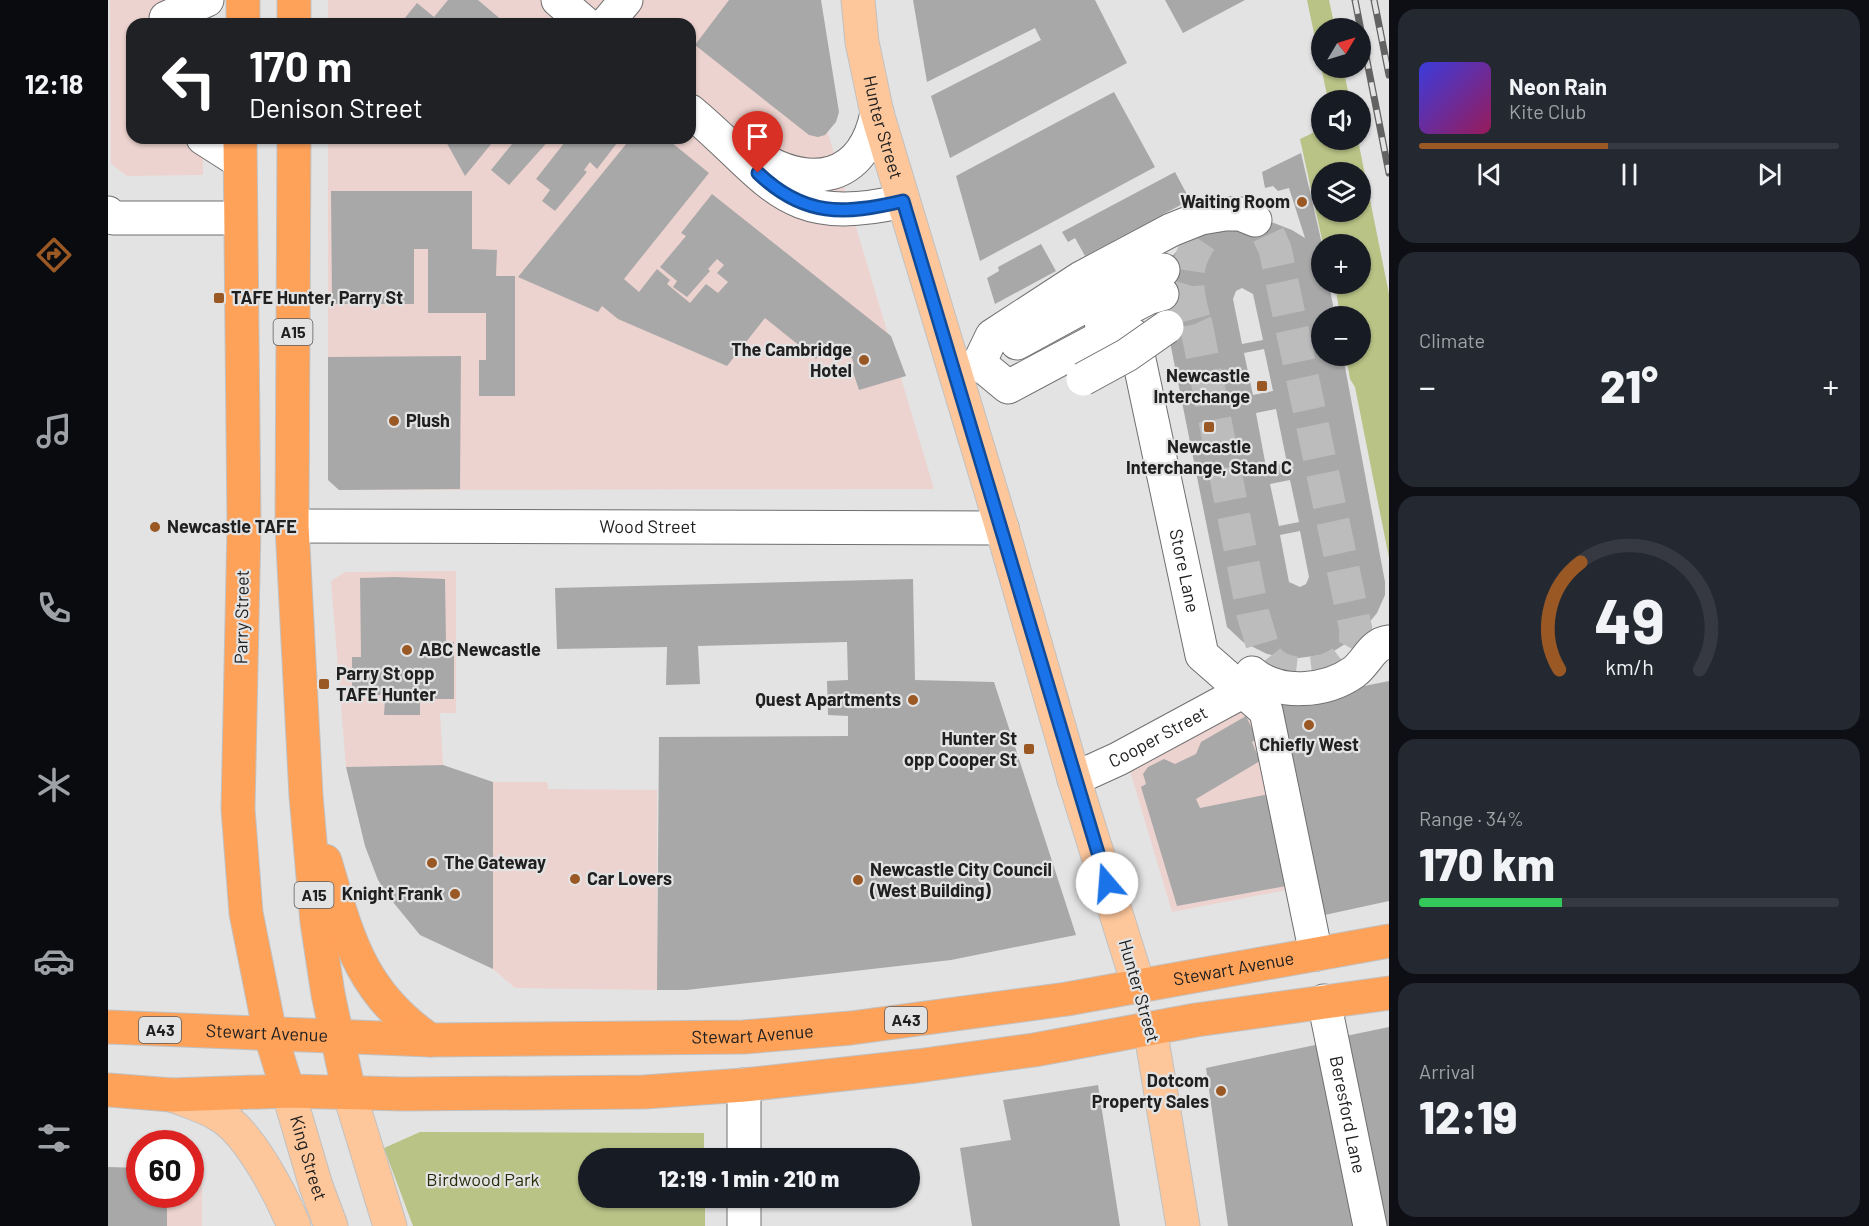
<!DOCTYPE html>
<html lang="en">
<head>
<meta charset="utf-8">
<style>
	:root { --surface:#171b24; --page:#242831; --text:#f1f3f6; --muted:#9ea1a6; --line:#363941; --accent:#995824 }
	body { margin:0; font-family:Barlow,sans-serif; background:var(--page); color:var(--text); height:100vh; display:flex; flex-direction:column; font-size:22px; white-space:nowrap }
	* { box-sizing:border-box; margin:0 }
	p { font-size:20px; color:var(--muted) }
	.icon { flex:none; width:33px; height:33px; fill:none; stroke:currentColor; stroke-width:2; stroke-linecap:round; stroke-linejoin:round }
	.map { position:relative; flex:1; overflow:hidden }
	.details { display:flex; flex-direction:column; gap:9px; padding:9px; background:#0d0f14; width:480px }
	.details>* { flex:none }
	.hud { position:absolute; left:18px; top:18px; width:570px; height:126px; border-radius:18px; box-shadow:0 2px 4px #0004; background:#202124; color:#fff; overflow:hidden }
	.needle { width:39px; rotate:52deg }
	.buttons { position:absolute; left:1203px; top:18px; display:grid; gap:12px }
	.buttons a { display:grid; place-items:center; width:60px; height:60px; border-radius:50%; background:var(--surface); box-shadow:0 2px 4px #0004; font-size:30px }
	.speed { position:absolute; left:18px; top:1130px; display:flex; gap:12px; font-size:30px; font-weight:700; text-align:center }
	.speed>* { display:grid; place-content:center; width:78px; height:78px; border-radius:50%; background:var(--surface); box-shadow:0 2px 4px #0004; line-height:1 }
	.speed .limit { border:9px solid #d22; background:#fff; color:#111 }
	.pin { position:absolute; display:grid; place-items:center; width:51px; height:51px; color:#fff; margin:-62px -26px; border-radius:50% 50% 50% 0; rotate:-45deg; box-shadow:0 0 6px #0007 }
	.pin .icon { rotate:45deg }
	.me { position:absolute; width:66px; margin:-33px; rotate:342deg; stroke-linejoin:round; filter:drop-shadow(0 0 4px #0008) }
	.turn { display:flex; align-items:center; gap:21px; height:126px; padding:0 24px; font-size:27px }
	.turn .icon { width:78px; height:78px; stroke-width:2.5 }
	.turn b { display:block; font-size:42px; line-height:51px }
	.big { font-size:45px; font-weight:800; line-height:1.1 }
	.details .tile { flex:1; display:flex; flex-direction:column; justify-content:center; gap:9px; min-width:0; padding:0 21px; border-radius:18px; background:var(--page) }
	.details .dial { align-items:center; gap:0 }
	.dial svg { height:156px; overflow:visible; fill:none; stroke:var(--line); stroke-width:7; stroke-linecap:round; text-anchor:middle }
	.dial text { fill:var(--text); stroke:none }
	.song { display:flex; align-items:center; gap:18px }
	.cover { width:72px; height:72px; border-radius:9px; background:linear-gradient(135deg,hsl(240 70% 55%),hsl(330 70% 35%)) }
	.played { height:6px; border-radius:3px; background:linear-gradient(90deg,var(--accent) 45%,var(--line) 45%) }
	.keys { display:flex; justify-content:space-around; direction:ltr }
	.heat { display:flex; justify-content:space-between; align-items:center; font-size:33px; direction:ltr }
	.charge { height:9px; border-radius:4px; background:linear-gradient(90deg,#34c759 34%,var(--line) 0) }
	.trip { position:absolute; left:470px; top:1148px; width:342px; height:60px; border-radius:30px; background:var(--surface); box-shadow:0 2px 4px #0004; font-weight:800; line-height:60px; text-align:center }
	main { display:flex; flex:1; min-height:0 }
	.tabs { display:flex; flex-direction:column; width:108px; justify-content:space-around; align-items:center; background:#090b0e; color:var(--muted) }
	.tabs .icon { width:42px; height:42px }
	.tabs .selected { color:var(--accent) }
	.tabs b { font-size:27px; color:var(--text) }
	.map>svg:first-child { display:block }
	.commercial { fill:#edd3cf }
	.green { fill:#b9c386; fill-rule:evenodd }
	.building { fill:#a8a8a9; fill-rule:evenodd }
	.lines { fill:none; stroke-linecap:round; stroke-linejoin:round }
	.minor-tunnel { stroke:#bcbcbd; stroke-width:33; stroke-dasharray:33 16; stroke-linecap:butt }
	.minor-casing { stroke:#6f6f70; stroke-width:35 }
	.major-casing { stroke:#c1c1c1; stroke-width:35 }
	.highway-casing { stroke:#c1c1c1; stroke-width:35 }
	.minor { stroke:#fff; stroke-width:33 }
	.major { stroke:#fec79b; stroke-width:33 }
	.highway { stroke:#fea159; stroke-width:33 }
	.rail-casing { stroke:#626263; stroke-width:7 }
	.rail { stroke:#e3e3e4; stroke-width:4.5; stroke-dasharray:14; stroke-linecap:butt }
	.minor-bridge-casing { stroke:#6f6f70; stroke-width:35; stroke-linecap:butt }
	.minor-bridge { stroke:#fff; stroke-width:33 }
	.route-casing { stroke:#114b97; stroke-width:15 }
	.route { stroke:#1a73e8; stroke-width:10 }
	.poi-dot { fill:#995824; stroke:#e3e3e4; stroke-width:2 }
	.labels { text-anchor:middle; stroke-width:4.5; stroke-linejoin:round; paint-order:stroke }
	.shield { fill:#e3e3e4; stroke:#5a5a5b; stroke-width:1.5 }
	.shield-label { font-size:16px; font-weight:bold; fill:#202020 }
	.street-label { font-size:18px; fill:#202020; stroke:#e3e3e4 }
	.poi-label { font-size:18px; font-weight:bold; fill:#202020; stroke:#e3e3e4; text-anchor:start }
	.park-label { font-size:18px; fill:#282c08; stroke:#e3e3e4 }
</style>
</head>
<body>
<main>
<nav class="tabs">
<b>12:18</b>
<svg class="icon selected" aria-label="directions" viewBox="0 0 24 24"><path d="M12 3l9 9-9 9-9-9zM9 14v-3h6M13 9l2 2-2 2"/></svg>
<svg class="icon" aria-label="music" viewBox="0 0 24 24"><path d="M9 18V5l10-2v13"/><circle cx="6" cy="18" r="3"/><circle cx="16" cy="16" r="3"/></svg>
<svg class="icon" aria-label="phone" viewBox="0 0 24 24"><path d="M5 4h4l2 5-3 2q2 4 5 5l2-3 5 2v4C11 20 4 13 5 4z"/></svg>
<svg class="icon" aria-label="climate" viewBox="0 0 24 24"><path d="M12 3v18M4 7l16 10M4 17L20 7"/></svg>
<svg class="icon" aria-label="car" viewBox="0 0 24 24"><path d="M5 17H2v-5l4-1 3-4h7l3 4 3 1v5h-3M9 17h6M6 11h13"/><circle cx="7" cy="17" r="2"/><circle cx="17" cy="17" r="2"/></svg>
<svg class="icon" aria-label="filters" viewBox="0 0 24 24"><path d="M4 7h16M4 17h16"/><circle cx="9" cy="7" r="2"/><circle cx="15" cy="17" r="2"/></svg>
</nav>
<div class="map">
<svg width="1281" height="1226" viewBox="0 0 1281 1226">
	<rect width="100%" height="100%" fill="#e3e3e4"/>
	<path class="commercial" d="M2,0h93v24h-71v114h71v37l-76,1 -16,-12z
		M220,0h476l19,116 111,373 -595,1 -11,-10v-342h362v-114h-362z
		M348,571v142h-16l3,52 -97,2 -15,-186 14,-9z
		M1143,707l41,182 -120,23 -42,-141z
		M385,782h54l1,7 109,1v200l-142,-2 -22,-19z
		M0,1167l31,1 1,26h50l1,-26h11v58h-94z"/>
	<path class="green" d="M1199,0h22l6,28h-13v40h21l7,32h-22z
		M1213,129l1,11h36l31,154v264l-34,-171 -5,-8 -4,-23h14v-40h-20l-5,-32h25v-40h-37l-23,-105zM1214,172h38v40h-38z
		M312,1132l284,1v25h-116v39h117v29h-292l-29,-78z"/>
	<path class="building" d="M340,0h30l26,22 -2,2h-102l17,-21 17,14z
		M621,0h92l18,112 -3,10 -11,13 -7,2 -9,-2 -114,-90z
		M805,0h182l32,63 -177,95 -19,-62 110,-56 -6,-12 -108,54z
		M1057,0h80l-62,33z
		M1006,92l41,75 -175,94 -24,-85z
		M336,138h52l-31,38z
		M409,138h34l-42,47 -18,-15z
		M460,138h47l-2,2 4,3 -20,26 -7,-7 -6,8 3,2 -32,39 -13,-10 8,-11 -14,-11z
		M523,138h35l43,35 -85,106 15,13 18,-23 13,11 -3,4 23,19 16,-19 12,9 10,-11 -11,-9 7,-8 -7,-6 -9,10 2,2 -23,26 -14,-10 4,-6 -17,-14 26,-31 -5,-3 31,-39 179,142 15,40 -47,14 -8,-24 3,-1 -2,-7 -21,-17 -15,18 -51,-41 -38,48 -109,-47 -16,-13 -4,6 -80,-35z
		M1193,153l21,91v40h7l6,32h-13v40h21l42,226v13l-8,18 -19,23 -29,18 -38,5 -24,-5 -24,-12 -16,-15 -60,-300 -7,-48 11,-22 19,-19 27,-14 49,-4 26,10 13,8 -16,-50 -11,3 -5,-5 -8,2 -3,-16zM1134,288l11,6 10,46 -21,4 -9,-45 3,-8zM1156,349l9,42 -20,4 -9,-42zM1168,409l11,54 -21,4 -10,-54zM1182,480l9,42 -20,4 -9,-42zM1192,531l9,46 -3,7 -6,3 -11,-5 -9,-47z
		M1067,172l15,28 -105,56 -10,-18 -7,4 -6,-10z
		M223,191h141v58l25,1 -1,26h19v120h-36v-36h7v-47h-58v-64h-14v55h-82z
		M933,244l15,27 -61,33 -8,-26 12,-7 -1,-4z
		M353,356l-1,133 -121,1 -11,-10v-123z
		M287,577l50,2 1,64 8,-1v57h-34v16h-36l1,-16h-4v-4h-29v-38h9l-1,-79z
		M805,579l2,101 79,2 82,253 -125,25 -265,30h-29l2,-253 189,-1v-20l-20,-1 -1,-34 21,-1 -1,-38 -149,4 2,38 -34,1 1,-38 -110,2 -2,-61z
		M1281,681v220l-69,15 -40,-213z
		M1138,716l11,23 -5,3 8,19 -64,38 4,9 69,-14 17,92 -109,20 -36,-119 5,-3 -3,-10 5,-7 16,-8 11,5 21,-10 5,-12z
		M335,765l50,17v187l-73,-34 -32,-39 -10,-16 -13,-34 -19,-79z
		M1281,1027v199h-9l-39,-189z
		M1212,1044l37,182h-129l-22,-158z
		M990,1085l22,141h-148l-12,-78 51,-8 -8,-40z
		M0,1167l32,1v26h27v32h-59z"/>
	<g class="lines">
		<path class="minor-tunnel" d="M1054,294l23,7 11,23 57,290 13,43c18,27 78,19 89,-12 1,-4 0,-10 1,-15l-81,-381 -7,-15 -13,-14
			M1086,319c-10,-38 -11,-59 16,-91"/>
		<defs>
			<g id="minor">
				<path d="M450,0l28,24"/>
				<path d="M59,24l-1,-6 41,-18"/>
				<path d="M498,24l20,-24"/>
				<path d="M582,111c82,68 93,118 213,90"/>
				<path d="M95,138l36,23"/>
				<path d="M648,156c54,33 107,26 121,-43"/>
				<path d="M0,213l5,5h127"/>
				<path d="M993,322l47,-24 14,-4"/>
				<path d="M909,343l130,-71 16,-2"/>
				<path id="s1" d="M871,363l29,24 105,-56 10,-2 11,7 68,319 64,56 50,243"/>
				<path d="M871,363l13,-27 89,-58 90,-48 30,-12 24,-4h15l15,6"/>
				<path id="s2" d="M184,526l710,2"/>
				<path d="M1144,673c27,23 74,19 102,-1 13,-10 18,-28 35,-30"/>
				<path id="s3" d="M966,779l44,-20 124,-67"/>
				<path id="s4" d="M1216,1001l46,225"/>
				<path d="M636,1085v73"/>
				<path d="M636,1197v29"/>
			</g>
			<g id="major">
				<path id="s5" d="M750,0l4,42 15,71 125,415 72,251 64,205"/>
				<path d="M1042,1028l33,198"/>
				<path id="s6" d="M180,1091l28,95 15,40"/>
				<path d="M241,1092l41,134"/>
				<path d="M64,1095c15,6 33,11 47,20 30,17 62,79 75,111"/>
			</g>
			<g id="highway">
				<path d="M186,0v24"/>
				<path d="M135,24v-24"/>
				<path d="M132,138l4,388 -6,283 8,104 24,120 18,58"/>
				<path d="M186,138l-2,388 14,270 11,126 11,72 21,98"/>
				<path d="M217,861c23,77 35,131 105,179"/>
				<path id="s7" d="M0,1027l322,13 314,-3 107,-9 216,-29 322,-58"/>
				<path d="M0,1090l64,5 116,-4 115,3 241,-2 100,-7 173,-19 117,-16 162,-30 193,-27"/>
			</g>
		</defs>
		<use href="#minor" class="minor-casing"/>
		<use href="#major" class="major-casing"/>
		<use href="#highway" class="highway-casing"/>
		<use href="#minor" class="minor"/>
		<use href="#major" class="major"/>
		<use href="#highway" class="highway"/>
		<defs>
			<path id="rail" d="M1247,0l34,173
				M1266,0l15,75"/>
		</defs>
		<use href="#rail" class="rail-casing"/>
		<use href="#rail" class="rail"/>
		<defs>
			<path id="minor-bridge" d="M975,379l44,-24 40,-28"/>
		</defs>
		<use href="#minor-bridge" class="minor-bridge-casing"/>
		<use href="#minor-bridge" class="minor-bridge"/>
	</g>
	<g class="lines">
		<defs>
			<path id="route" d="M650,173c46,44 86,42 145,28l204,682"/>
		</defs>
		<use href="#route" class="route-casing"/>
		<use href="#route" class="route"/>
	</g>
	<g class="poi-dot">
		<circle cx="1194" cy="202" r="6"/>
		<rect x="105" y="292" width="12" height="12" rx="3"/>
		<circle cx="756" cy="360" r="6"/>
		<rect x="1148" y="380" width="12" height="12" rx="3"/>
		<circle cx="286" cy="421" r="6"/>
		<rect x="1095" y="421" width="12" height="12" rx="3"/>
		<circle cx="47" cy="527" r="6"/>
		<circle cx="299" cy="650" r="6"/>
		<rect x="210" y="678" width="12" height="12" rx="3"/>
		<circle cx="805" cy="700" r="6"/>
		<circle cx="1201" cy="725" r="6"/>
		<rect x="915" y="743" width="12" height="12" rx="3"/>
		<circle cx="324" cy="863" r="6"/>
		<circle cx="467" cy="879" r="6"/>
		<circle cx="750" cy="880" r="6"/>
		<circle cx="347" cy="894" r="6"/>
		<circle cx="1113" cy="1091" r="6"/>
	</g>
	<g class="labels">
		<g class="shield">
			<rect x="165.5" y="319" width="39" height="26" rx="4.5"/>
			<rect x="186.5" y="882" width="39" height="26" rx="4.5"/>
			<rect x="777" y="1007" width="42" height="26" rx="4.5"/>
			<rect x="31" y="1017" width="42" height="26" rx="4.5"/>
		</g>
		<g class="shield-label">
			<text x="185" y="338">A15</text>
			<text x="206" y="901">A15</text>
			<text x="798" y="1026">A43</text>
			<text x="52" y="1036">A43</text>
		</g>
		<g class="street-label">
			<text dy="6" stroke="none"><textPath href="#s5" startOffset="130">Hunter Street</textPath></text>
			<text dy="6" stroke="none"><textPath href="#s2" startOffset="356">Wood Street</textPath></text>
			<text dy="6" stroke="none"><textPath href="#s1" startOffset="420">Store Lane</textPath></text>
			<text transform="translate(134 617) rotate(-89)" y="6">Parry Street</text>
			<text dy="6" stroke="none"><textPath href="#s3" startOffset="94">Cooper Street</textPath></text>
			<text dy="6" stroke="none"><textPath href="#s7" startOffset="1131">Stewart Avenue</textPath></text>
			<text transform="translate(1031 991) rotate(74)" y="6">Hunter Street</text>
			<text dy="6" stroke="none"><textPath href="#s7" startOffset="645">Stewart Avenue</textPath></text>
			<text dy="6" stroke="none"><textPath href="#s7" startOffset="159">Stewart Avenue</textPath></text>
			<text dy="6" stroke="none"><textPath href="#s4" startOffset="116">Beresford Lane</textPath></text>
			<text dy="6" stroke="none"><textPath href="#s6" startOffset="70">King Street</textPath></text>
		</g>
		<g class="poi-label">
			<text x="1182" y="208" text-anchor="end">Waiting Room</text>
			<text x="123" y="304">TAFE Hunter, Parry St</text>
			<text x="744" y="356" text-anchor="end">The Cambridge<tspan x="744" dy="21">Hotel</tspan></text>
			<text x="1142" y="382" text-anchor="end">Newcastle<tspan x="1142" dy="21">Interchange</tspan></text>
			<text x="298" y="427">Plush</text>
			<text x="1101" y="453" text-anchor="middle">Newcastle<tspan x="1101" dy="21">Interchange, Stand C</tspan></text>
			<text x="59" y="533">Newcastle TAFE</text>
			<text x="311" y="656">ABC Newcastle</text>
			<text x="228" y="680">Parry St opp<tspan x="228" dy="21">TAFE Hunter</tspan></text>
			<text x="793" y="706" text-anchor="end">Quest Apartments</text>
			<text x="909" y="745" text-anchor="end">Hunter St<tspan x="909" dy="21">opp Cooper St</tspan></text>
			<text x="1201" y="751" text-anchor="middle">Chiefly West</text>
			<text x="336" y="869">The Gateway</text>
			<text x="762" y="876">Newcastle City Council<tspan x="762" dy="21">(West Building)</tspan></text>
			<text x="479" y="885">Car Lovers</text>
			<text x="335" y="900" text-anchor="end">Knight Frank</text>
			<text x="1101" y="1087" text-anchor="end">Dotcom<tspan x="1101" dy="21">Property Sales</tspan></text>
		</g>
		<g class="park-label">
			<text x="375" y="1186">Birdwood Park</text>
		</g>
	</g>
</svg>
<div class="buttons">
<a><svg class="needle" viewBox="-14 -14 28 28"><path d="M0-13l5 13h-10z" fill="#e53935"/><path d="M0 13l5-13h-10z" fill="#9ea1a6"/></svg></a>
<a><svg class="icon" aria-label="sound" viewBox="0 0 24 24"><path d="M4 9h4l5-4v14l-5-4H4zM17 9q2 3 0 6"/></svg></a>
<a><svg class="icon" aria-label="layers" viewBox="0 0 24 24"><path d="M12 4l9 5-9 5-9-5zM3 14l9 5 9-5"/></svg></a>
<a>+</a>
<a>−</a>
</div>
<div class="speed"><div class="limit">60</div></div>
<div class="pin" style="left:650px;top:173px;background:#d93025"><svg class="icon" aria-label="arrive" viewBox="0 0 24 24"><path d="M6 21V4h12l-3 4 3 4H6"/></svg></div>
<svg class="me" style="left:999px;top:883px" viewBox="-20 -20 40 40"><circle r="19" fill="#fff"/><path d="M0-13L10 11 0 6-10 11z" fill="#1a73e8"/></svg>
<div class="trip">12:19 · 1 min · 210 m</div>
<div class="hud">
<div class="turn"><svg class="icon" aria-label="left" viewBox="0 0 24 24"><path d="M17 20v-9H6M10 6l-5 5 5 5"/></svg><div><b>170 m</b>Denison Street</div></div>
</div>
</div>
<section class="details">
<div class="tile">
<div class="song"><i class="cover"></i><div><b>Neon Rain</b><p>Kite Club</p></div></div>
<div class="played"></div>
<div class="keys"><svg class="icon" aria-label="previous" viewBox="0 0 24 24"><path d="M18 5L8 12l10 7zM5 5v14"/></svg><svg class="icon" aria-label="pause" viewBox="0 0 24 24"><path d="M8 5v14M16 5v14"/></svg><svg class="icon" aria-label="next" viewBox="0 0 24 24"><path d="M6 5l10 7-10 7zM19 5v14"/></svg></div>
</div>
<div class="tile"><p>Climate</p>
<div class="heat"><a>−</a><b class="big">21°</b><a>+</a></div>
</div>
<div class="tile dial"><svg viewBox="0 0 100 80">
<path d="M14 69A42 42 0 1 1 86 69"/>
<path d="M14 69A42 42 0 0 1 25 14" stroke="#995824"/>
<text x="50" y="56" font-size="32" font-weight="700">49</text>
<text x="50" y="72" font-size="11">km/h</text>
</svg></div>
<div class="tile"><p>Range · 34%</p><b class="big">170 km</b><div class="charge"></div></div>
<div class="tile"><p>Arrival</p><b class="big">12:19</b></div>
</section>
</main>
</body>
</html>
